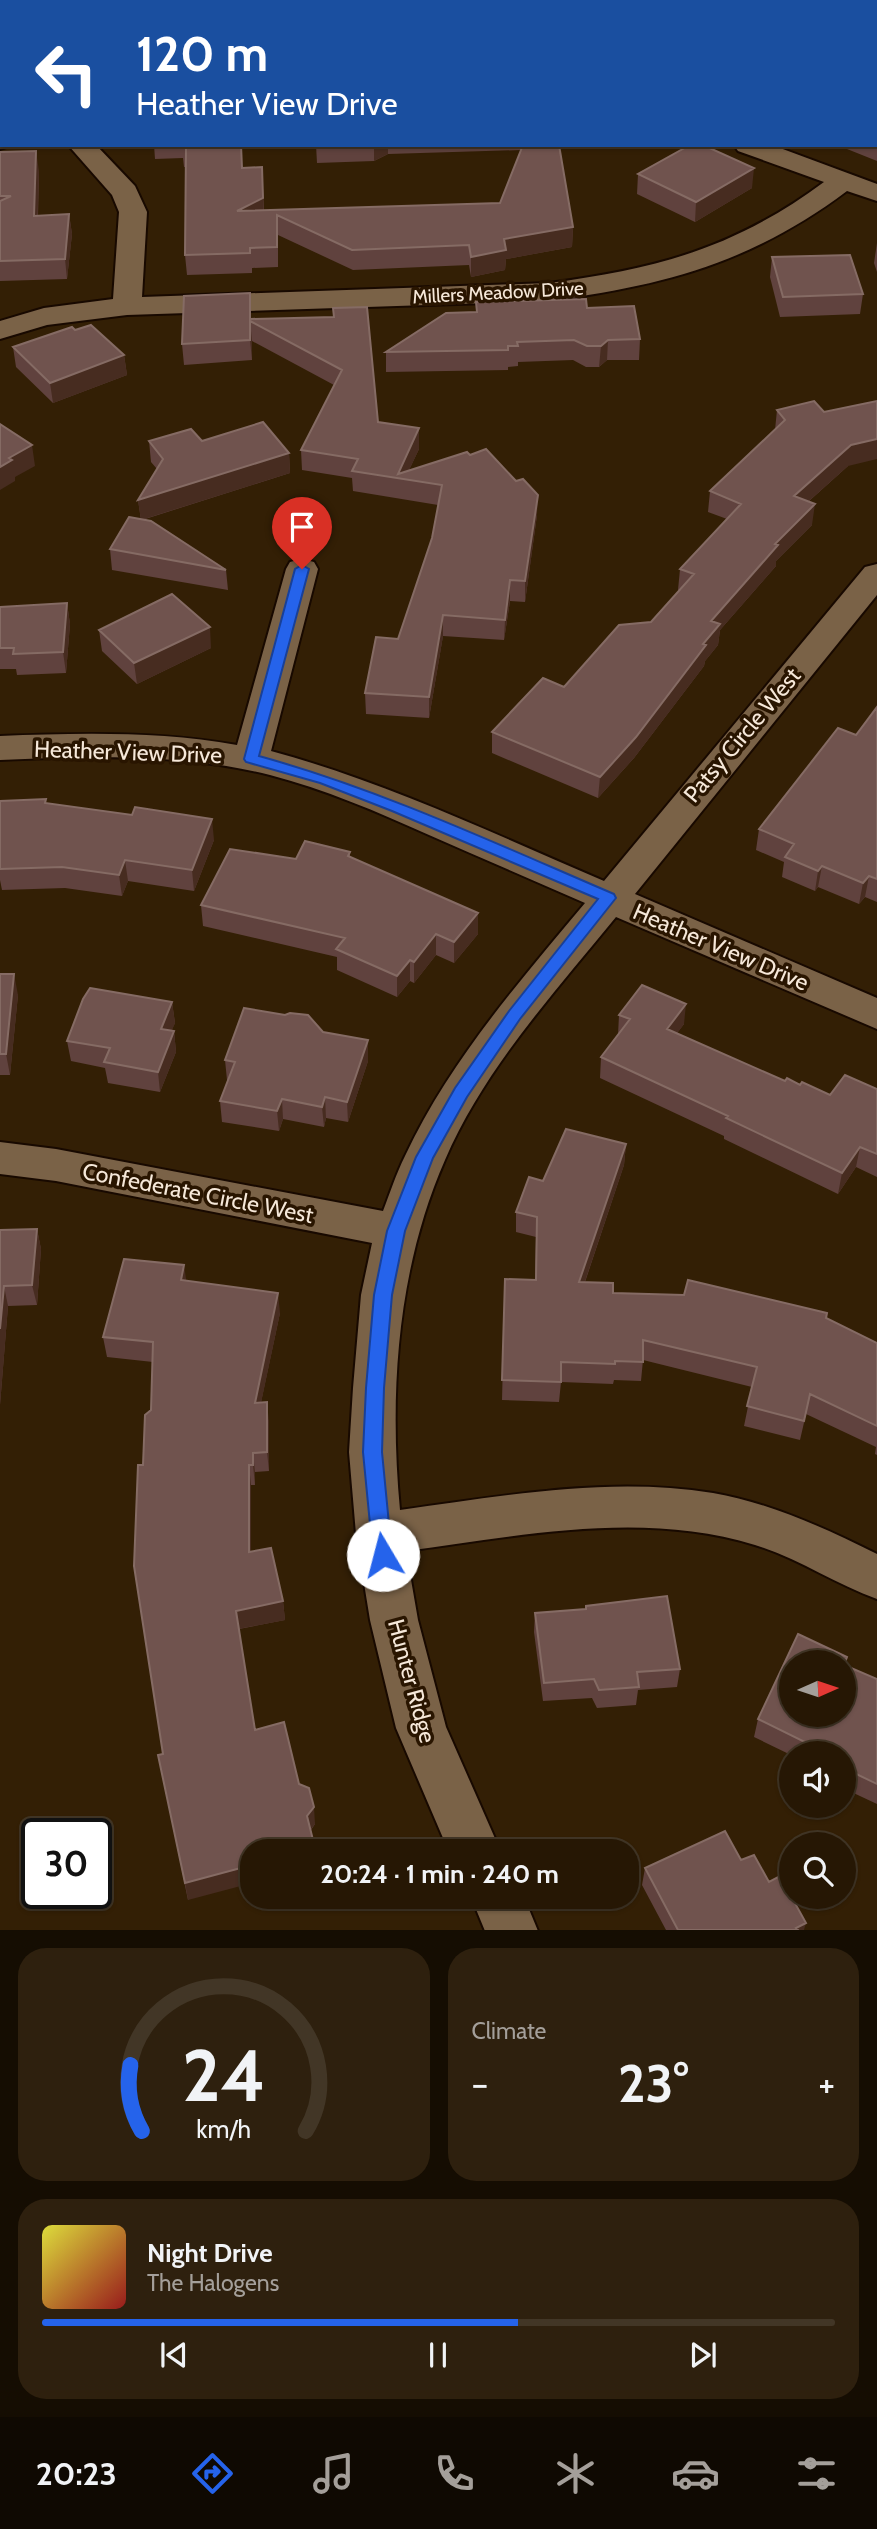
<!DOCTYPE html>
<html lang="en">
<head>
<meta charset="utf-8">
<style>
	:root { --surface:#261704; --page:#2e200e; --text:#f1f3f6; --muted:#a49f9a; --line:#423626; --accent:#2563eb }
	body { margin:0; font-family:Cabin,sans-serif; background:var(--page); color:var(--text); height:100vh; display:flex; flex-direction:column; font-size:26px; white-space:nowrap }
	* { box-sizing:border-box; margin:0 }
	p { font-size:23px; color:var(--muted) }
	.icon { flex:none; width:38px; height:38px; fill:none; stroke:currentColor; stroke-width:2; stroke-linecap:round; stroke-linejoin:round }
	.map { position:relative; height:1930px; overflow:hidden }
	.panel { display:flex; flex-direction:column; gap:18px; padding:18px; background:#150d02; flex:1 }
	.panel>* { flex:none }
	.top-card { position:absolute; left:0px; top:0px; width:878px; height:147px; box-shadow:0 2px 5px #0004,0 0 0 2px var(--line); background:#1a4fa0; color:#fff; overflow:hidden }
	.needle { width:46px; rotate:87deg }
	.tools { position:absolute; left:779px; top:1650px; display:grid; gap:14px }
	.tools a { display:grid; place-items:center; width:77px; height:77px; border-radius:50%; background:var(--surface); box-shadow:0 2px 5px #0004,0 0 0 2px var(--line); font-size:35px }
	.speed { position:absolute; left:21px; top:1818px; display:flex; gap:14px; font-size:35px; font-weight:700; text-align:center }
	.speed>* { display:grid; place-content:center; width:91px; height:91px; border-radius:50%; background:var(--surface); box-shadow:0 2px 5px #0004,0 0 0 2px var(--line); line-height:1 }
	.speed .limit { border:4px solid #111; border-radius:10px; background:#fff; color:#111 }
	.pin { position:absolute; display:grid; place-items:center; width:60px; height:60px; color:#fff; margin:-72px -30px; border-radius:50% 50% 50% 0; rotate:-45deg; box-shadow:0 0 7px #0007 }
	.pin .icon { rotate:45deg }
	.me { position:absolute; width:77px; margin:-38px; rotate:352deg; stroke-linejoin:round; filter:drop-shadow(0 0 5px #0008) }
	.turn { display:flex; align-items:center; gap:24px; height:147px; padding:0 21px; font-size:32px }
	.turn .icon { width:91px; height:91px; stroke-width:2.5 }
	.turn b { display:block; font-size:49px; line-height:60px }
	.big { font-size:52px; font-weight:700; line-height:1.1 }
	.panel .widget { flex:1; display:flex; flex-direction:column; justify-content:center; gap:10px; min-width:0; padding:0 24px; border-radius:28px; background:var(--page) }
	.panel .dial { align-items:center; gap:0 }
	.dial svg { height:182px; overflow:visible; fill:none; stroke:var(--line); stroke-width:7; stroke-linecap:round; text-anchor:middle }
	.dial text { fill:var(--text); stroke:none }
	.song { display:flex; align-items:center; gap:21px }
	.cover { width:84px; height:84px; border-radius:10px; background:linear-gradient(135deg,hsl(60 70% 55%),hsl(0 70% 35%)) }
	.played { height:7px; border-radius:4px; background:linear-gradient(90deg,var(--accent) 60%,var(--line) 60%) }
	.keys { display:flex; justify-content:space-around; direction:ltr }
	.heat { display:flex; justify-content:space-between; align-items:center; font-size:38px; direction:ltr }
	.panel .tiles { flex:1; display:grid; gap:18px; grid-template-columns:1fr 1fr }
	.widget:last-child { grid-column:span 2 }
	.trip { position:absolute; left:240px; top:1839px; width:399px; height:70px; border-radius:28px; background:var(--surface); box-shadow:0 2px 5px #0004,0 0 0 2px var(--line); font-weight:700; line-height:70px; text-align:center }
	.menu { display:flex; height:112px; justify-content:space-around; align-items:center; background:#0f0902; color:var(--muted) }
	.menu .icon { width:49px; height:49px }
	.menu .active { color:var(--accent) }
	.menu b { font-size:32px; color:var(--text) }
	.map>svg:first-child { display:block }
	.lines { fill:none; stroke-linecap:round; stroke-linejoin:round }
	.minor-casing { stroke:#180900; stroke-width:4 }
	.minor { fill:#7a6247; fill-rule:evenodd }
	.wall { fill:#60423e }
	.shaded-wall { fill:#472c20 }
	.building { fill:#70534e; stroke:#856b64; stroke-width:2; fill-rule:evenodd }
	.route { fill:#2563eb; stroke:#184099; stroke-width:2 }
	.labels { text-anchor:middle; stroke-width:7; stroke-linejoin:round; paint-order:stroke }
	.far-street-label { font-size:19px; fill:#f6e8d9; stroke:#291500 }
	.street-label { font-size:23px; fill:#f6e8d9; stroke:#291500 }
</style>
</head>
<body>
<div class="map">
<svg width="877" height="1931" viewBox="0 0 877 1931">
	<rect width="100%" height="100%" fill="#331f05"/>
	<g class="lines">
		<defs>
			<path id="minor" d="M2,132v13h10l-12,4z
				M68,145h28l39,41 12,26 -5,85 407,-14c108,-14 186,-35 275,-101l-86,-31 -4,-6h38l105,39v17l-30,-10c-96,72 -182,94 -298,110l-422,14 -80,10 -47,14v-18l44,-13 69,-9 6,-87 -7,-17z
				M302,559l12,3 4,7 -47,182c115,31 223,83 333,130l261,-314 12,-3v31l-242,299 242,104v31l-261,-112c-61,75 -132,152 -171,243 -48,109 -56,233 -45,350 103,-14 209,-34 313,-17 57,10 112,35 164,61v45c-42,-15 -79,-41 -122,-54 -114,-35 -235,-9 -349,6l12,69 28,107 55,125h-52l-53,-124 -26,-108 -14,-86 -7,-82 4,-64 8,-93 11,-52 -316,-62 -56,-7v-32l56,7 327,62c7,-18 13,-37 22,-55 44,-94 114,-174 180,-253 -52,-23 -104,-45 -156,-68 -51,-23 -105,-46 -159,-60 -88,-22 -180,-19 -270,-15v-24c79,-3 159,-5 237,9l49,-176 4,-7z
				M471,1897h53l14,34h-53z"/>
		</defs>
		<use href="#minor" class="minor-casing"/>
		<use href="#minor" class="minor"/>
	</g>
	<path class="wall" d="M877,97v64l-40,-16h40z
		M154,145h88v23l20,-1 2,43 236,-7 21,-53 -133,4 -14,7 -57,2 -1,-18h243l14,82 -1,20 -66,12 -1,11 -34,7 -2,-12 -116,5 -75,-35v32l-26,1v5l-65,2 -2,-20 1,-88h-2l-1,-9 -28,1z
		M0,152l39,19 -1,45 31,-2 3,20 -5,45 -67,2z
		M638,174l114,14 -57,34 -58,-28z
		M877,243v29l-3,-9z
		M772,257l91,37 -3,20 -80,3 -10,-40z
		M476,302l111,6 53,31 -1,21h-32l-8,7h-13l-13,-7 -55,2v4l-10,1v3l-122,2v-20l90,-40z
		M334,317l44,105 41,27 -10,21 128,45 -12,87 -15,-1 -6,39 -61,-4 -14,82 -63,-4 -1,-21 33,-54 34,-101 6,-33 -85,-14 -1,-13 -50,-8 -1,-20 33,-65 -82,-44v19l-68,5 -2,-21 70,-25z
		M13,347l111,8 3,20 -74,28 -37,-36z
		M777,410l71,56 -40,36 4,23 -36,36v5l-56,64 -2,15 -13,16 -1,5 -70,92 -36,40 -106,-45v-21l72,-45 87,-65 29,-32h-2l2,-21 47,-50 -19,-7 2,-21 65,-61z
		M149,441h53l87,12 1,20 -148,47 84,50 2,20 -116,-20 -2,-21 31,-29 -3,-20 19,-31 -6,-7z
		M67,603l3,21 -4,49 -49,2 -1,-6h-16v-62z
		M99,630l112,18 -74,36 -35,-33z
		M877,707v195l-12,-5 -6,7 -41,-17 -3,4 -33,-14 2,-15 -28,-12 3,-21 97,-94z
		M46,799v4l168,37 -20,51 -66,-10 -6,15 -57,-8 -63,2 -2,-10v-79z
		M350,852v5l128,77 -24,29 -18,-8 -22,28 -4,-2 -13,16 -60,-27v-13l-134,-31 -2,-21 95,-46z
		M0,974l18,21 -8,80h-10z
		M172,1002l3,21 -4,8h3l2,21 -16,40 -52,-9 -3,-15 -34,-7 -4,-20z
		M619,1015l65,9 -7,9 108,48 15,4 30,10 47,-6v88l-21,-10 -18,27 -114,-55v-3l-124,-58 1,-21 17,-22z
		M323,1032l45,8v21l-20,61 -22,-4 -2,9 -41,-8 -4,12 -57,-9 -2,-21 8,-20 -1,-1 -2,-20z
		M626,1144l-2,21 -39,117 28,11 213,25 51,25v112l-2,-1 1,-7 -70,-33 -6,26 -56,-14 8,-39 -109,-27 -2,21 -27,-1 -1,4 -52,-2 -2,20 -57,-2 3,-121 30,1 1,-43 -20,-5v-20l27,-31z
		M37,1229l4,20 -4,56 -29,1 -8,99v-175z
		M186,1281l94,32 -19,89 8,20v49l-14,1v13h-4v67l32,49 2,19 -46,9 16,101 44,54 16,40 -4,6 5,22h-64l-64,48 -30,-145 5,-1 -20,-289 8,-55 2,-48 -46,-5 -4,-20z
		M586,1606l94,63 -3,18 -39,3 -2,15 -39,3 -5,-10 -49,3 -9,-69 1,-19 50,-4z
		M847,1657l-2,9 32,13v125l-32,-15 2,-7 -3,-2v-26h-53v1l-37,-18 4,-18z
		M741,1860l28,22 35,48h-138l-24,-45 3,-17z"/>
	<path class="shaded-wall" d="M374,145h14v9l-14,7z
		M36,151l3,20 -2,65 -3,-20z
		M262,167l2,51 -27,-7z
		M754,168l-2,20 -57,34 1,-20z
		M69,214l3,20 -5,45 -2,-20z
		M573,227l-1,20 -66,12 -1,11 -34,7v-20l33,-18z
		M250,321l2,20v19l-2,-20z
		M608,340l-1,20 -8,7 2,-21z
		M124,355l3,20 -74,28 -3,-20z
		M419,428v21l-14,30 -7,-5z
		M877,439v20l-29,7 -57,51 3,-21 57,-51z
		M32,445l3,21 -20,11v4l-15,9v-23l9,-9z
		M289,453l1,20 -149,47 -3,-20z
		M538,495l-1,20 -12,87v-21z
		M815,504l-3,21 -36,36v5l-56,64 -2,15 -13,16 -1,5 -70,92 -36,40 2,-21 103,-133 8,-23 64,-77z
		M510,580v21l-6,39 1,-20z
		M67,603l3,21 -4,49 -3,-21z
		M443,615v21l-14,82v-21z
		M210,627l1,21 -74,36 -3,-21z
		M212,819l2,21 -20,51 -2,-21z
		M125,860l3,21 -6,15 -3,-21z
		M822,866l-4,21 -3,4 3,-20z
		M869,876l-4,21 -6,7 4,-21z
		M478,913v21l-24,29v-21z
		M436,934v21l-22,28v-21z
		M410,960v21l-13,16v-21z
		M14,974l4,21 -8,80 -4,-21z
		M172,1002l3,21 -11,27 -3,-21z
		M686,1004l-2,20 -19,26 2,-21z
		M174,1031l2,21 -16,40 -2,-20z
		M368,1040v21l-20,61 -1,-20z
		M325,1097l1,21 -2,9 -2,-20z
		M282,1099l1,20 -4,12 -2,-20z
		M626,1144l-2,21 -46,137 1,-20z
		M860,1147l-4,20 -18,27 4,-21z
		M37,1229l4,20 -4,56 -5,-20z
		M184,1265l3,20 -6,-5z
		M4,1286l4,20 -8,99v-76z
		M278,1293l2,20 -23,109 -2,-19z
		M267,1402l2,20v49l-2,-19z
		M253,1453l2,19v13l-2,-20z
		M249,1465l2,20v86l-2,-19z
		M283,1601l2,19 -47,9 -2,-18z
		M314,1807l1,17 -7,9 -1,-17z
		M252,1865v18l-64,17 -3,-17z
		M806,1923l-2,7h-9l1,-2z"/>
	<path class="building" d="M313,0h251l-1,2h-250z
		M633,0h27l5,2h-32z
		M182,145h59l1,23 20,-1 1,31 -26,13 263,-8 23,-58h36l14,82 -69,12 2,11 -35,7 -2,-12 -117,5 -75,-35v32l-27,1v5l-65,2 1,-107h-3z
		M690,145h13l51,23 -58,34 -58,-28z
		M36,151l-2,65 35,-2 -4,45 -65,2v-60l11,-5h-11v-44z
		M850,255l13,39 -80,3 -11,-40z
		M250,293v26l84,-2 -1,-9 34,-1 11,115 41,6 -21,46 69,-22 3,3 16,-6 30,32 7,-2 15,16 -13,86 -15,-1 -5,40 -62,-5 -14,82 -64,-4 11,-56 22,2 34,-101 10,-53 -90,-14 6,-12 -57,-9 41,-80 -92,-49v19l-68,4 2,-48z
		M586,299l1,9 47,-2 6,33 -32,1 -7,6h-14l-13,-6 -57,2 1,4h-10v4l-122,2 60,-39 31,-1 -1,-10z
		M91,325l33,30 -74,28 -37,-36 59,-20 3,3z
		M814,401l10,11 53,-11v38l-26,6 -57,51 21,8 -40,40 3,1 -67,76 9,3 -17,20 3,1 -70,92 -36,40 -108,-45 51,-54 21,9 55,-62 32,-3 43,-48 -14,-5 61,-65 -31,-13 75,-71 -8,-10z
		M263,422l26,31 -151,47 25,-41 -14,-18 42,-12 11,12z
		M0,424l32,21 -23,13 3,2 -12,7z
		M129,517l22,4 75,49 -116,-21z
		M172,594l38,33 -76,36 -35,-33z
		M67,603l-4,49 -50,2 1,-6h-14v-41z
		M877,707v172l-8,-3 -6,7 -41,-17 -4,5 -33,-14 9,-13 -35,-15 79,-101 18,7z
		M46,799l-1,4 87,12 3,-8 77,12 -20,51 -67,-10 -6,15 -57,-8 -62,2v-68z
		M305,841l45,11 -2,4 130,57 -24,29 -18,-8 -22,28 -4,-2 -13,16 -61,-27 9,-11 -144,-33 29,-56 66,10z
		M0,974h14l-8,80h-6z
		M642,985l44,19 -19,25 118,52 2,-3 13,7 2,-3 28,13 15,-20 32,14v65l-17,-7 -18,26 -116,-55 2,-2 -127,-59 29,-38 -11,-4z
		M90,988l82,14 -11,27 13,2 -16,41 -54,-10 6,-14 -43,-7 16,-42z
		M244,1008l41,7 5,-2 18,2 15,17 45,8 -21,62 -22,-5 -3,10 -40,-8 -5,12 -57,-10 15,-39 -10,-2z
		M566,1129l60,15 -47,138 34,1v10l71,2 4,-15 139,33 -1,5 51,25v83l-67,-32 -6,27 -57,-15 10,-39 -114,-27v22l-28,-1v3l-54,-2v20l-59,-2 3,-101 31,1 1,-63 -21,-5 13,-35 14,4z
		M37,1229l-5,56 -28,1 -4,43v-99z
		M124,1259l60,6 -3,15 97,13 -23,110 12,-1v50l-14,1v12h-4v87l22,-4 12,53 -47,10 19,119 29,-8 15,62 10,4 5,19 -7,9 8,32 -12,4h-51v13l-67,18 -27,-128 5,-1 -29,-188 4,-101h5l2,-50 6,-5 2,-68 -50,-5z
		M667,1596l13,73 -43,3 2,15 -40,3 -5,-11 -50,4 -9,-70 51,-4v-3z
		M798,1634l49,23 -3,8 33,14v105l-27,-13 3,-6 -9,-5v-6h-15l-71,-35zM791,1662h53v53h-53z
		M725,1831l16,29 13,-5 15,27 11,-6 26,47 -10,5 2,2h-120l-33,-62z"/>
	<path class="route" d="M302,565l7,4 -50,187c123,34 238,88 355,138l2,4 -96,121 -53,78 -34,61 -28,73 -13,64 -8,93 -2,64 10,103 -2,6 -7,3 -7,-3 -3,-6 -10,-103 3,-64 8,-93 13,-64 29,-74 39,-69 54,-77 89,-112 -206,-88 -72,-28 -74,-21 -2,-3 51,-190z"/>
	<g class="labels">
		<g class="far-street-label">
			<text transform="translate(498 292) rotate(-3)" y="7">Millers Meadow Drive</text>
		</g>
		<g class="street-label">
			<text transform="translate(742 735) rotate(-50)" y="8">Patsy Circle West</text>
			<text transform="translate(128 752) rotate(2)" y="8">Heather View Drive</text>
			<text transform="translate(721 947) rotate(23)" y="8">Heather View Drive</text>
			<text transform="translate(198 1193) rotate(11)" y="8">Confederate Circle West</text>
			<text transform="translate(412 1681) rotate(75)" y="8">Hunter Ridge</text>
		</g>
	</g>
</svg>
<div class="tools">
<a><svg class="needle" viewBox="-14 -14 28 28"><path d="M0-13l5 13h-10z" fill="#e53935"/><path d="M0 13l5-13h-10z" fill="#a49f9a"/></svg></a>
<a><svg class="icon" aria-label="sound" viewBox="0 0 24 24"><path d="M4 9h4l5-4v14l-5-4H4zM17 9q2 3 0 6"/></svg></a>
<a><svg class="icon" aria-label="search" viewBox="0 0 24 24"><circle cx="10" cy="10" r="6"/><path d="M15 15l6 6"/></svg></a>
</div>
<div class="speed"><div class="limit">30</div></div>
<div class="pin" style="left:302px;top:569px;background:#d93025"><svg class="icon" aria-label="arrive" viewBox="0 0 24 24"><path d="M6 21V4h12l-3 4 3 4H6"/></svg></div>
<svg class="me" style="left:383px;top:1555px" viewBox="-20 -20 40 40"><circle r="19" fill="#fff"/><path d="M0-13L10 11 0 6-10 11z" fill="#2563eb"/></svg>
<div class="trip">20:24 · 1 min · 240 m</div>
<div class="top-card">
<div class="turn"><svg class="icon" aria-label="left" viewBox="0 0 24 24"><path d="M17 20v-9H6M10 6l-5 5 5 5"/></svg><div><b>120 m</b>Heather View Drive</div></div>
</div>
</div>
<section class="panel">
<div class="tiles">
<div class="widget dial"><svg viewBox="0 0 100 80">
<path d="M14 69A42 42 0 1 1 86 69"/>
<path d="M14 69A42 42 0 0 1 9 40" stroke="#2563eb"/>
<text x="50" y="56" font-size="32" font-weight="700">24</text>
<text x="50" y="72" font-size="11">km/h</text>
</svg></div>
<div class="widget"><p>Climate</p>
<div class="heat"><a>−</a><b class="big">23°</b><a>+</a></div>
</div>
<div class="widget">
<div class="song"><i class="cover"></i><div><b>Night Drive</b><p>The Halogens</p></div></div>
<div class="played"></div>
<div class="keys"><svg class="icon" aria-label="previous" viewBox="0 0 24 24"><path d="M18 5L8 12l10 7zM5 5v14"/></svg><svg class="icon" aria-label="pause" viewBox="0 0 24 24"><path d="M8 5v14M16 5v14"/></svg><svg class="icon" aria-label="next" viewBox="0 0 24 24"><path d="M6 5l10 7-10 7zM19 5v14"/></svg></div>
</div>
</div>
</section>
<nav class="menu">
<b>20:23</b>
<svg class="icon active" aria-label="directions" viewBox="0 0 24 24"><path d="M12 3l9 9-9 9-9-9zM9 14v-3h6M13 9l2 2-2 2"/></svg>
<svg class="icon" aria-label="music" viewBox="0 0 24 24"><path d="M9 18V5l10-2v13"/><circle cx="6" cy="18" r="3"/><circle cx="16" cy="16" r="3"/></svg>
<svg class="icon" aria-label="phone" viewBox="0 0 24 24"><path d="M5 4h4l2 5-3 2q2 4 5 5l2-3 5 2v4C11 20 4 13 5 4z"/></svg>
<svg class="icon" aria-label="climate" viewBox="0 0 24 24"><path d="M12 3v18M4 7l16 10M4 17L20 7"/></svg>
<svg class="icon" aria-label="car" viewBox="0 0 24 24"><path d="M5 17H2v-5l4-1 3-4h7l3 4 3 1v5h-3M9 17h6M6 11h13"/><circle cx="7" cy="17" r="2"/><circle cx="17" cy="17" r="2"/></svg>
<svg class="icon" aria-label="filters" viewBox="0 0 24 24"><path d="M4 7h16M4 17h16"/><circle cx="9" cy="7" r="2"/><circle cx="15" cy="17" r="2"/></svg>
</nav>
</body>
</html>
